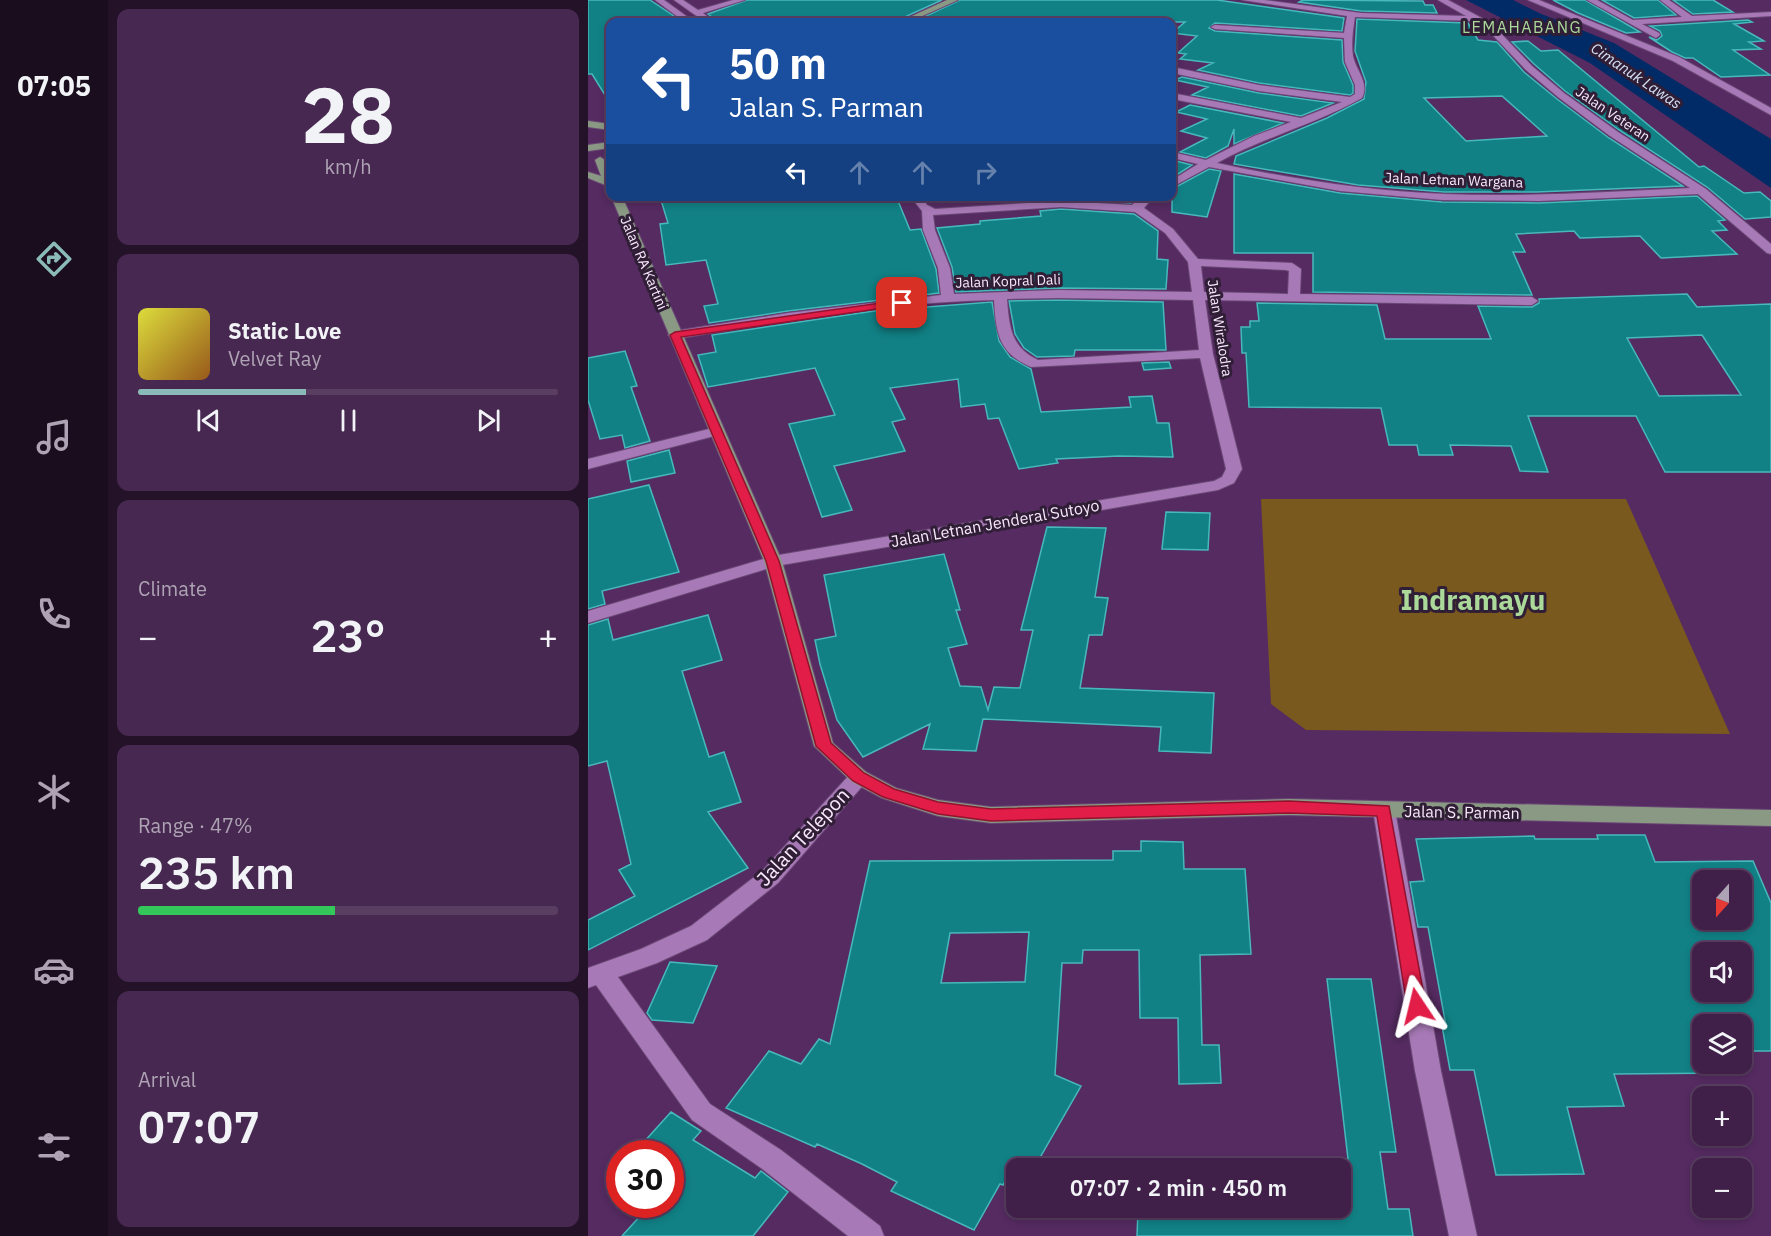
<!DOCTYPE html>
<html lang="en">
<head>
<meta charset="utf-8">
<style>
	:root { --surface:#402049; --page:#472850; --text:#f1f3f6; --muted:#aea3b4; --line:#593e61; --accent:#8bbbb9 }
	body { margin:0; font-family:"IBM Plex Sans",sans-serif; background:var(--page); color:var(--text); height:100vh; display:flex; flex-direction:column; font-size:22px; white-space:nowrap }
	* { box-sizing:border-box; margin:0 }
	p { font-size:20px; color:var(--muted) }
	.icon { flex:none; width:33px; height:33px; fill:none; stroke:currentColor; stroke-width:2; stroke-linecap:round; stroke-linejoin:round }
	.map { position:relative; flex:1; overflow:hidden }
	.side { display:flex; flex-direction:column; gap:9px; padding:9px; background:#231228; width:480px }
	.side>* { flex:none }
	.top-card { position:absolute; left:18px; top:18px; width:570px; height:183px; border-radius:12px; box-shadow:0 3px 9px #0003,0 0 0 2px var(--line); background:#1a4fa0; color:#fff; overflow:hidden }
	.needle { width:39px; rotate:201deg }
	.buttons { position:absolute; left:1104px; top:870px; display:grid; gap:12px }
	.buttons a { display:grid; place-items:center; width:60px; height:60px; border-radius:12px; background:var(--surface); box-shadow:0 3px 9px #0003,0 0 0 2px var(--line); font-size:30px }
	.speed { position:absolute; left:18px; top:1140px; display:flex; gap:12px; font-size:30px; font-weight:700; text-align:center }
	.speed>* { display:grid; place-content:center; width:78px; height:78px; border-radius:50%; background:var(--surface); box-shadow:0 3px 9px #0003,0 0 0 2px var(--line); line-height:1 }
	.speed .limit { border:9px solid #d22; background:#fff; color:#111 }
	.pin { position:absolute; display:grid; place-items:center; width:51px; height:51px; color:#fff; margin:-26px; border-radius:12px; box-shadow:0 3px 9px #0006 }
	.me { position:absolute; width:66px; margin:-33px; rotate:350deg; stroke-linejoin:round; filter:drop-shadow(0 0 4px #0008) }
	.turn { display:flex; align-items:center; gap:21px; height:126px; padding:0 24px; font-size:27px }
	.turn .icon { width:78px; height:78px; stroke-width:2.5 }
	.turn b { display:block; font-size:42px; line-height:51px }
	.lanes { display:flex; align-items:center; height:57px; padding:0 24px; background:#0003; justify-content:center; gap:30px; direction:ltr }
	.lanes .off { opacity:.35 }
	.big { font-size:45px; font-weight:600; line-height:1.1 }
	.side .widget { flex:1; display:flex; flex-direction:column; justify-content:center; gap:9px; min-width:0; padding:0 21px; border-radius:12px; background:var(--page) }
	.side .dial { align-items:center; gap:0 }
	.dial b { font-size:78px; line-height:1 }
	.song { display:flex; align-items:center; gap:18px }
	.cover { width:72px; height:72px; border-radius:9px; background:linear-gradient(135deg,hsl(60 70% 55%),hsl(30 70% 35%)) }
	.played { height:6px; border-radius:3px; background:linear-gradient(90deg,var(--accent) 40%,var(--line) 40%) }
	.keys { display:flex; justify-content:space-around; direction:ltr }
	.heat { display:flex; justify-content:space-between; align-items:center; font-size:33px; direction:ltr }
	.charge { height:9px; border-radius:4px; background:linear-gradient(90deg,#34c759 47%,var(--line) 0) }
	.trip { position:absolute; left:418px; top:1158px; width:345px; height:60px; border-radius:12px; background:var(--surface); box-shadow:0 3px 9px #0003,0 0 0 2px var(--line); font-weight:600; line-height:60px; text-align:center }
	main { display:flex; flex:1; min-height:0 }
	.dock { display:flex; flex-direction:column; width:108px; justify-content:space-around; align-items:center; background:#1a0d1d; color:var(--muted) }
	.dock .icon { width:42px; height:42px }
	.dock .current { color:var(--accent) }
	.dock b { font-size:27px; color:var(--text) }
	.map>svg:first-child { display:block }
	.green { fill:#7a591f }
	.water { fill:#002b66 }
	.building { fill:#118185; stroke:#47b9bd; stroke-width:1.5; fill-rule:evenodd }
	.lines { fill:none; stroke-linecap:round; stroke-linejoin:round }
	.minor-casing { stroke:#6a4775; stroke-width:2 }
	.major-casing { stroke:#6a4775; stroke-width:2 }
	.minor { fill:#a779b6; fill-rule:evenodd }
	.major { fill:#8a9983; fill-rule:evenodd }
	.route { fill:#e11d48; stroke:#92132f; stroke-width:1.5 }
	.labels { text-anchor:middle; stroke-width:6; stroke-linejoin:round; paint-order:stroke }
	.far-street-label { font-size:14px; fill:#f7e8fc; stroke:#301e36 }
	.far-water-label { font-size:15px; font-style:italic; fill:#d5e2f4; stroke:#301e36 }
	.far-quarter-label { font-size:16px; letter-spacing:1.5px; fill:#aad999; stroke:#301e36 }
	.street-label { font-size:16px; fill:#f7e8fc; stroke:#301e36 }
	.near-street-label { font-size:20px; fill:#f7e8fc; stroke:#301e36 }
	.town-label { font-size:28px; font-weight:bold; fill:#aad999; stroke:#301e36 }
</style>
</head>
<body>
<main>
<nav class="dock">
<b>07:05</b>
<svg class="icon current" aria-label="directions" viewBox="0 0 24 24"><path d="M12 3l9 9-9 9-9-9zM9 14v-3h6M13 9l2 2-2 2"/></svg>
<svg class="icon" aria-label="music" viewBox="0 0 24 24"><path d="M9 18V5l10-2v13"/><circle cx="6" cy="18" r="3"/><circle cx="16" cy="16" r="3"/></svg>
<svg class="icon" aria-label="phone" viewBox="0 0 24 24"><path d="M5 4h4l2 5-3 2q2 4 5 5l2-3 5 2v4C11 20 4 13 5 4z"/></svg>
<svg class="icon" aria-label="climate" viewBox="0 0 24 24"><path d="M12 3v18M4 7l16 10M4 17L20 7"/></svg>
<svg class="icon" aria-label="car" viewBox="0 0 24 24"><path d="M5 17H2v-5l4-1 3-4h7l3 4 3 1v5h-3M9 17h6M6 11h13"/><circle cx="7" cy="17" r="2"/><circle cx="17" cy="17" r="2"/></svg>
<svg class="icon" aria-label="filters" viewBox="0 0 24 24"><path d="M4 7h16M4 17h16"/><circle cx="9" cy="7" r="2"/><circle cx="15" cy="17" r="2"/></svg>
</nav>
<section class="side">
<div class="widget dial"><b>28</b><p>km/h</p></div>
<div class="widget">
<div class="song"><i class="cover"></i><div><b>Static Love</b><p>Velvet Ray</p></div></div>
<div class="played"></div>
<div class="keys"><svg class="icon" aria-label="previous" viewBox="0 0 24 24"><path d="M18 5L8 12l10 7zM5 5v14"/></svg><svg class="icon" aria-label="pause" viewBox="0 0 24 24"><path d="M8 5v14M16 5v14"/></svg><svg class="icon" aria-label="next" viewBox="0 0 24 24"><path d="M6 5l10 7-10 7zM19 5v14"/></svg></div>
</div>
<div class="widget"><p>Climate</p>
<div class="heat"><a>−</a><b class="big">23°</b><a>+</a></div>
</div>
<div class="widget"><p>Range · 47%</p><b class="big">235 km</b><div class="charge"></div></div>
<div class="widget"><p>Arrival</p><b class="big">07:07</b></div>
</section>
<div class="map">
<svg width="1183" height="1236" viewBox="0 0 1183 1236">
	<rect width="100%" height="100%" fill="#552b61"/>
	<path class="green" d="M673,499h365l104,235 -424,-4 -35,-26z"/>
	<path class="water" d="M878,0h47l26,13 75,30 157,96v49l-181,-125z"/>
	<path class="building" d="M0,0h62l33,22h-73v81l-18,-29h-4z
		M159,0h195l-44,20 -1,2h-143l-42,-5 -4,-3z
		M372,0h257l127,18 -2,13 -127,-8 -6,5 6,3 127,9 1,22 10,23v8l-3,2 -91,-12 -61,-13 15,-7 -33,-4 6,-5 -8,-1 19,-17 -25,-3 13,-11h-272z
		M715,0l120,1 2,4h8l4,8 -76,-2 -62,-9z
		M965,0h32l55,32 -14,1 -48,-20z
		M1014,0h56l18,15 -42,3z
		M1085,0h40l20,12 -40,2z
		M769,19l111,4 10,17 19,2 27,30 33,27 52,39 74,48 -147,6h-92l-86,-7 -124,-21 2,-8 91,-38 37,-19 2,-17 -11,-31zM914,96l45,40 -81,5 -42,-43z
		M1160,20l4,2 -18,2 30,17 -15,1 12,7 -28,1 37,25 -49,2 -28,-19h-8l-13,-6 -23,-15 8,3 5,-4 -2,-5 -10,-5z
		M940,41l13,10 17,-1 141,117 5,-1 40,27 16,-1 11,9v16l-26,2 -38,-32 -88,-57 -54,-39 -31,-27 -22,-22z
		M594,77l77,16 74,10 -32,13 -109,-21 16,-8 -33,-7z
		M602,105l93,18 -49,21v-15l-6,17 -22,12 -26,-6 27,-14 -26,-7 26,-12 -31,-7z
		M584,160l20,5 -20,13z
		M621,169l12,2 -14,46 -35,-5v-23z
		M646,174l106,19 102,9 97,1 158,-7 28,24 -7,1 9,9 -15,1 25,23 -76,4 -21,-22 -60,2 -6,-7 -58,3 9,18h-12l19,43 -219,-3v-39h-79z
		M77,196h231l14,34 11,-1 15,40 3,24 -151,18 -79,12 -5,-17 14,-2 -12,-44 -40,5 -6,-41 8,-1 -7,-23 6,-1z
		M450,196h99l-6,7 -70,-4 -22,1z
		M473,209l73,5 24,17 -1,28 11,1 -2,29 -108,-1 -102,4 -4,-25 -15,-39 43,-4v-3l61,-5 -1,-5z
		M1099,294l10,13 74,-3v168h-106l-29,-56h-108l20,56 -28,-1 -9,-25 -61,-1 3,10h-34l-2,-10h-28l-8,-37 -132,-1 -3,-54h-4l-1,-26h9v-6h9l-2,-18 120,2 8,34h106l-13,-33 54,1 7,-4v-4zM1114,335l39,60 -82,1 -32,-58z
		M470,300l105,2 3,48h-91l-1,6 -37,1 -13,-9 -9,-14 -6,-33z
		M404,302l7,39 11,16 21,12 10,43 90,-5 -2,-10 23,-1 5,27h12l4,34 -54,-1 -63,3 2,4 -39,6 -20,-51 -11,1 -3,-15 -24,3 -3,-28 -68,9 15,31 -13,3 13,29 -71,15 18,44 -30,7 -33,-93 46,-9 -20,-47 -107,19 -10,-32 18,-3 -4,-17 162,-24z
		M37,351l12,35 -6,1 19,54 -25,7 -3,-13 -22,4 -12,-39v-42z
		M581,362l2,6 -27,2 -2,-7z
		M81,450l6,23 -44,9 -4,-21z
		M61,485l30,87 -77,19 3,13 -17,5v-110z
		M578,512l44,1 -2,37 -46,-1z
		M459,527l59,1 -11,69 13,1 -6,37h-13l-9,53 134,5 -3,60 -52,-2 2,-24 -178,-8 -7,32 -53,-2 7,-25 -67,33 -26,-37 -17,-56 -5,-24 21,-4 -12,-61 120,-21 16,56h-4l11,34 -19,4 12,38 21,1 7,23 6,-23 26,1 13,-58h-12z
		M120,615l14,45 -40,11 27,86 15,-5 17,50 -33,10 40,56 -160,82v-30l47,-24 -16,-26 12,-6 -24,-103 -19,5v-141l20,-6 5,21z
		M1009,835h48l10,27 98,-1 18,42v148h-29v-27h-40v40h21l4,9 -113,1 10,32 -57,1 17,67 -88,1 -22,-105h-24l-8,-44h4l-18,-99h-10l-8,-45 14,-1 -8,-42 118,-3 1,3h63zM1114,880h40v40h-40zM1114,952h40v40h-40z
		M553,841l42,1 1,27h61l6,85 -51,1 2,90h17l2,38 -42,1 -1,-66h-38l-1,-68h-56l-1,13h-20l-7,112 26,11 -47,82h-21l-10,17 -3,-1 -26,46 -83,-39 6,-9 -35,-18 -45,-20 -2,3 -89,-39 43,-57 32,13 18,-25 11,5 40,-183 243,-1v-9h28zM441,932l-4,50 -84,1 9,-50z
		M82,962l47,4 -24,57 -41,-3 -5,-7z
		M739,979h44l25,173h-16l8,57h21l4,27h-276l1,-25 176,-1v-2h27v-40h-27v-9h34z
		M83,1112l30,19 -8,9 62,38 6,-7 27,21 -35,44h-131l29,-32h19v-50h-37z"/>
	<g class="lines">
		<defs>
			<path id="minor" d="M67,0h9l25,18 -7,2z
				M86,0h9l15,10 35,-10h12l-42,13 11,9h-9z
				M654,0h22l97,13 105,3 -28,-16h10l43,23 41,43 32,27 54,39 88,57 65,55v10l-4,-1 -69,-59 -159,7 -97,-1 -102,-9 -131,-24 -37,20v-7l26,-16 -26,-6v-6l34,8 48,-24 37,-14 -119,-23v-6l129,25 41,-16 -83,-11 -87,-18v-6l87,18 91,12 5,-3v-9l-10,-23 -1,-24 -129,-9 -4,-2 4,-2 129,8 3,-17zM767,17l120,4 10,6 41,43 32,27 52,39 80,52c-82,4 -164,9 -246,6 -77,-3 -152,-15 -227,-31 47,-26 99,-39 145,-65 8,-15 -6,-27 -9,-42 -2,-13 0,-26 2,-39z
				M940,0h11l140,57 92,51v7l-98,-54z
				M999,0h10l36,20 49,-3 -22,-17h9l23,16 79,-4v4l-129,8 17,9 1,2 -4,3z
				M322,196h11l6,9 8,4 126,-8 71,4 9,-9h13l-10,12 29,21 25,30 94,4 9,6 -1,25 232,3 6,4 -6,4 -327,-5 8,54 29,115 -8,14 -16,7 -442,76 -188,57v-12l185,-55 441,-75 8,-4 4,-8 -26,-111 -169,9c-33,-14 -35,-35 -37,-67 -107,2 -214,22 -319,39l-7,-4 7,-4 113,-18 153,-18 -3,-27 -15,-38 -1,-19zM473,207l74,5 30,21 23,29 4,30 -134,-2 -104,4 -4,-26 -15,-38 -2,-15zM613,266l85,4 3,1 -1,23 -84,-2zM470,298l135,2 6,50 -161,10c-27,-12 -29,-34 -31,-61z
				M129,427l7,4 -2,3 -134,35v-10z
				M271,770l7,2 3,5 -3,5 -88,101 -71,57 -50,23 -39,14 92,127 71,46 99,76 4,10h-36l-87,-68 -69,-48 -96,-135 -8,3v-20l53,-19 50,-23 71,-55 90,-99z
				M796,802l7,2 4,6 46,261 36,165h-28l-34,-165 -42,-261 4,-6z"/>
			<path id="major" d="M359,0h11l-49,22h-10z
				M0,121l22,3v6l-22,-3z
				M22,142v6l-22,3v-6z
				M12,157c11,5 10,19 10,30l-22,-9v-6l13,4 -6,-16z
				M23,196h11l160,365 51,182 33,29 30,16 42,12 53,7 298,-8 482,11v16l-482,-11 -298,8 -53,-7 -56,-18 -30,-16 -38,-36 -50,-185z"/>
		</defs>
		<use href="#minor" class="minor-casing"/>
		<use href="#major" class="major-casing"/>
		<use href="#minor" class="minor"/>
		<use href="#major" class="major"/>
	</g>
	<path class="route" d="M314,300l5,3 -2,2 -224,32 98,224 52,182 33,30 30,16 44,13 53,7 298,-8 100,5 37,200 -3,6 -6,2 -7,-2 -3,-6 -30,-190 -88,-3 -298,8 -53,-7 -55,-17 -30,-16 -37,-35 -50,-185 -96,-226 5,-3z"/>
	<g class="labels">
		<g class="far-street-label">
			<text transform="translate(1025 114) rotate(34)" y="5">Jalan Veteran</text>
			<text transform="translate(866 180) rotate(2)" y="5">Jalan Letnan Wargana</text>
			<text transform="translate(56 263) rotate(67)" y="5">Jalan RA Kartini</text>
			<text transform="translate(420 281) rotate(-2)" y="5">Jalan Kopral Dali</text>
			<text transform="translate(632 328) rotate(81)" y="5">Jalan Wiralodra</text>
		</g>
		<g class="far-water-label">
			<text transform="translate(1048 76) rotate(34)" y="5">Cimanuk Lawas</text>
		</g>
		<g class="far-quarter-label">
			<text x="934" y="33">LEMAHABANG</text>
		</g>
		<g class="street-label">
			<text transform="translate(407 523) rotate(-10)" y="6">Jalan Letnan Jenderal Sutoyo</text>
			<text transform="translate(874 812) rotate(1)" y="6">Jalan S. Parman</text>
		</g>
		<g class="near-street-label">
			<text transform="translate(215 837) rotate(-47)" y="7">Jalan Telepon</text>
		</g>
		<g class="town-label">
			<text x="885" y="610">Indramayu</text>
		</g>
	</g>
</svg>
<div class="buttons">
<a><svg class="needle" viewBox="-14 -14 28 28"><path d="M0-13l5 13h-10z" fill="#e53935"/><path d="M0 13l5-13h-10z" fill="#aea3b4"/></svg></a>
<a><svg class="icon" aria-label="sound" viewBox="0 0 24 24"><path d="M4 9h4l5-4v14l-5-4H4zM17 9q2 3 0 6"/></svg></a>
<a><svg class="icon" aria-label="layers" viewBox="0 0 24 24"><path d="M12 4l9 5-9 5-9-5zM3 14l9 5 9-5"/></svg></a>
<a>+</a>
<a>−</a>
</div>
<div class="speed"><div class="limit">30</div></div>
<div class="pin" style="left:314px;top:303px;background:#d93025"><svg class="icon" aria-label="arrive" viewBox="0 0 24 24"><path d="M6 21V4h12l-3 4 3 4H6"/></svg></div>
<svg class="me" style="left:829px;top:1006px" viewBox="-20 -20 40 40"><path d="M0-17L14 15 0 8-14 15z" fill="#e11d48" stroke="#fff" stroke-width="4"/></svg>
<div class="trip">07:07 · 2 min · 450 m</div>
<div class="top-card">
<div class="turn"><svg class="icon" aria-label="left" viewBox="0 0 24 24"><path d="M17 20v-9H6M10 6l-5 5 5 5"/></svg><div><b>50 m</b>Jalan S. Parman</div></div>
<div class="lanes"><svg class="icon" aria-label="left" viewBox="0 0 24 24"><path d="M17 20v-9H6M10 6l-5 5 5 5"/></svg><svg class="icon off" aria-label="ahead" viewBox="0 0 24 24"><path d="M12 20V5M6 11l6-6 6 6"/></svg><svg class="icon off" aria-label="ahead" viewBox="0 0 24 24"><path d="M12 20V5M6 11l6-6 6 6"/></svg><svg class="icon off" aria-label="right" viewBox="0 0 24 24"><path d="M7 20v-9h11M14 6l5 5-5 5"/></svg></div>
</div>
</div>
</main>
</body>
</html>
